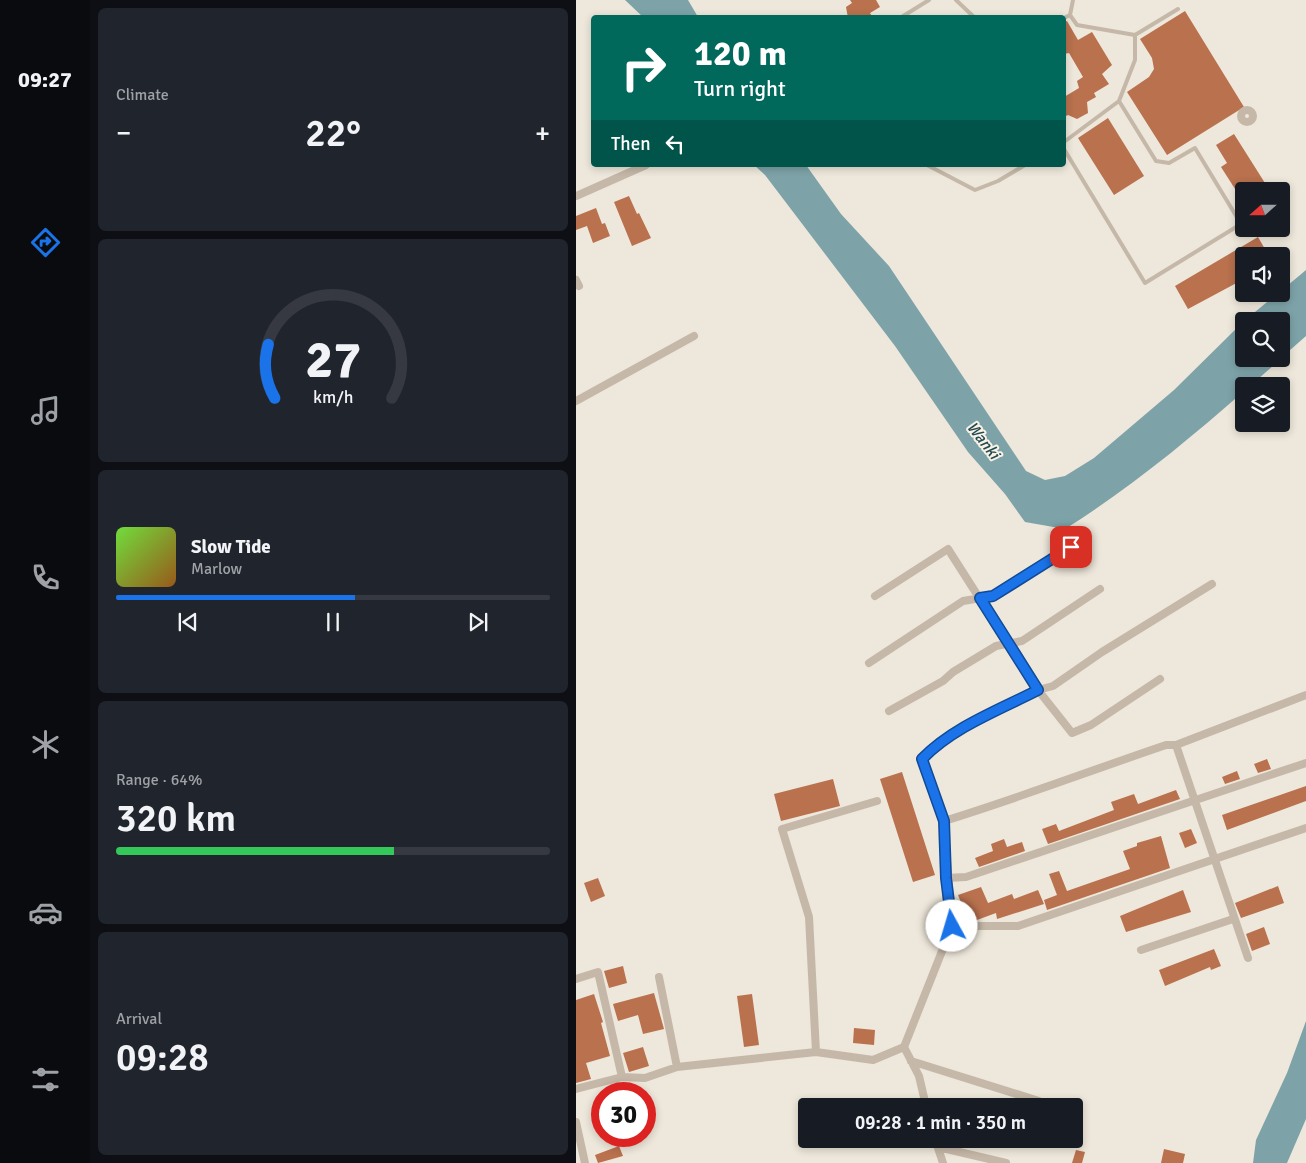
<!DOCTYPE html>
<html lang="en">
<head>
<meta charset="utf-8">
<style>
	:root { --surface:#171b24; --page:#20242c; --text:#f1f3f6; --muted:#9ea1a6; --line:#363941; --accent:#1a73e8 }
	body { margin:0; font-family:Signika,sans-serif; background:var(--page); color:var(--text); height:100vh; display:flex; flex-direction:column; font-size:19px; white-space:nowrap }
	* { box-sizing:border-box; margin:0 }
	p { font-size:16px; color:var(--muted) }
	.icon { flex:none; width:28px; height:28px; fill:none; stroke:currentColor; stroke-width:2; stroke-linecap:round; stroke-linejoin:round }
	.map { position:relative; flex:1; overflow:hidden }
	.details { display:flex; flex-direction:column; gap:8px; padding:8px; background:#0d0f14; width:486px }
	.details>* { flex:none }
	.banner { position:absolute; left:15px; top:15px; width:475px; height:152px; border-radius:5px; box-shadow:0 2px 8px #0003; background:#00695c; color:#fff; overflow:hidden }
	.needle { width:32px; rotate:249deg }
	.controls { position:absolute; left:659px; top:182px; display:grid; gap:10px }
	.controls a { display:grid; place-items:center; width:55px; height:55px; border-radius:5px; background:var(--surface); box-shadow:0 2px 8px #0003; font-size:25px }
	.speed { position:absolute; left:15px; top:1082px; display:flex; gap:10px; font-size:25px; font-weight:700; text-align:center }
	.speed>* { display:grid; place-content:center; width:65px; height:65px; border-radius:50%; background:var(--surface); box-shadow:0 2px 8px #0003; line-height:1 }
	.speed .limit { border:8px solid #d22; background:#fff; color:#111 }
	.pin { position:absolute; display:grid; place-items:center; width:42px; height:42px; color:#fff; margin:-21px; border-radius:10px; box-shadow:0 2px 8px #0006 }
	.me { position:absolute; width:55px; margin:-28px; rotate:354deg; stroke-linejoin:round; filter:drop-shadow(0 0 4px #0008) }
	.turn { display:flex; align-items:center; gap:18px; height:105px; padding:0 20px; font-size:22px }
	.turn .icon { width:65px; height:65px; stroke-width:2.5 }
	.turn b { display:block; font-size:35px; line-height:42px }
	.then { display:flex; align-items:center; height:48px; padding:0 20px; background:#0003; gap:10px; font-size:19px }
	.big { font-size:38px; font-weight:600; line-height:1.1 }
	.details .card { flex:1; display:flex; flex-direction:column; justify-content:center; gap:8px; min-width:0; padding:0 18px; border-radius:8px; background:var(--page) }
	.details .dial { align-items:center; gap:0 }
	.dial svg { height:130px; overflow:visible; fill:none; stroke:var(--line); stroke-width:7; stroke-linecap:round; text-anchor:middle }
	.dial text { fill:var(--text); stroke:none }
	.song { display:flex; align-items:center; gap:15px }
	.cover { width:60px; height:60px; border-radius:8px; background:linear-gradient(135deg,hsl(100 70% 55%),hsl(30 70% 35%)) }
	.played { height:5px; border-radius:2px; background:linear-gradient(90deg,var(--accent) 55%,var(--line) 55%) }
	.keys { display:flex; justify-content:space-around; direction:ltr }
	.heat { display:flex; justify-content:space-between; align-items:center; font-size:28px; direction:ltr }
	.charge { height:8px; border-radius:4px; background:linear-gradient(90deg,#34c759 64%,var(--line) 0) }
	.trip { position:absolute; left:222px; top:1098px; width:285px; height:50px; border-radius:5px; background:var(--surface); box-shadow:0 2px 8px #0003; font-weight:600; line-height:50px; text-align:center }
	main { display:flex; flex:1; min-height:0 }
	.dock { display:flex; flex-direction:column; width:90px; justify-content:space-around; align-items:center; background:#090b0e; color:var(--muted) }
	.dock .icon { width:35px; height:35px }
	.dock .on { color:var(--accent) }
	.dock b { font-size:22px; color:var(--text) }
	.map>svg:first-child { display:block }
	.water { fill:#7da3a8 }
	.building { fill:#b9714e }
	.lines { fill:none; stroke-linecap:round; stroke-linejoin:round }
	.lane { stroke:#c5b8a8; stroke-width:4 }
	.street { stroke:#c5b8a8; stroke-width:8 }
	.route-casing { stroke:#114b97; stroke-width:12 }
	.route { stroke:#1a73e8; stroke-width:9 }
	.labels { text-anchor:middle; stroke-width:4; stroke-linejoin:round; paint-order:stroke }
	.water-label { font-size:16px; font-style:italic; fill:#214950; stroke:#f7f1e6 }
</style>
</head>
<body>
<main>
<nav class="dock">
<b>09:27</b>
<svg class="icon on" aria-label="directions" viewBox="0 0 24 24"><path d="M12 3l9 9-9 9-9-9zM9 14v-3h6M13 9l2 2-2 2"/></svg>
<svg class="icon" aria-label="music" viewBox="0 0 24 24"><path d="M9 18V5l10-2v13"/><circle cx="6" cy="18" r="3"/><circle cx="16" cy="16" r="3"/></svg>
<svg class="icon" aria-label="phone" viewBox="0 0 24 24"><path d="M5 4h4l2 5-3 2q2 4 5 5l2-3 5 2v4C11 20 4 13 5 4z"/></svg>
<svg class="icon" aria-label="climate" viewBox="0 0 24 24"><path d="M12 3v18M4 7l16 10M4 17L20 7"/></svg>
<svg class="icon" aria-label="car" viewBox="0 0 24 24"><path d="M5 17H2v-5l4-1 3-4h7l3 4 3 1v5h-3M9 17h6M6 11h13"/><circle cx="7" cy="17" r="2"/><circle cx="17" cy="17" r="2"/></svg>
<svg class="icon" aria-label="filters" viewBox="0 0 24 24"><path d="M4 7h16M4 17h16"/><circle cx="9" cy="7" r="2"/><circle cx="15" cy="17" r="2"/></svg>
</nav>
<section class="details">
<div class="card"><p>Climate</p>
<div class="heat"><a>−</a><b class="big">22°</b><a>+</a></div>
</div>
<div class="card dial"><svg viewBox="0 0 100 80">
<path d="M14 69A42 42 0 1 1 86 69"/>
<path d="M14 69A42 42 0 0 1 10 36" stroke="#1a73e8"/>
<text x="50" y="56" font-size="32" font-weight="700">27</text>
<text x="50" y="72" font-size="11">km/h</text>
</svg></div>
<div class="card">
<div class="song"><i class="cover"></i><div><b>Slow Tide</b><p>Marlow</p></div></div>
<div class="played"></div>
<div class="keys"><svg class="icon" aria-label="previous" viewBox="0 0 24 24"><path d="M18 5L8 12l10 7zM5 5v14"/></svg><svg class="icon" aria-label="pause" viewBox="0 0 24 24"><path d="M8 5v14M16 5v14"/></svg><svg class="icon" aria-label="next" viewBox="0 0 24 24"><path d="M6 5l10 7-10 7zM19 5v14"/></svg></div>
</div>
<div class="card"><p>Range · 64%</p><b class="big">320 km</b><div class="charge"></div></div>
<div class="card"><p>Arrival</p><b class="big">09:28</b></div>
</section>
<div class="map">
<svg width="730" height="1163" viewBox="0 0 730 1163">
	<rect width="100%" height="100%" fill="#eee7db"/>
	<path class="water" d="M49,0h63l10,17h-55z
		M178,165h52l35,49 48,52 137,205 19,9 20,-4 29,-18 80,-68 69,-68 1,37h37l-31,27h-6l-1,6c-56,49 -114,97 -178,137l-40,-7 -20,-28 -37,-42 -73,-106 -130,-171z
		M730,270v66l-25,22v-37h-37l33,-27h4v-3z
		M730,1021v98l-19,44h-34l3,-23 31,-67z"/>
	<path class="building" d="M274,0h26l4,7 -10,6 3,5h-25l-2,-11 6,-4z
		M609,11l59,96 -77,48 -40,-63 22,-15 5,-8 -2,-11 -12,-19z
		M491,21l11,19 14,-8 20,33 -10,9 7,10 -15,9 2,4 -9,5 1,11 -11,6 -9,-4 -4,2v-20l15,-9 -2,-7 6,-4 -14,-24 -5,1v-32z
		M532,118l36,58 -30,19 -36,-57z
		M658,134l36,57h-26v12l-23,-36 6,-4 -11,-18z
		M53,196l8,18 2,-1 12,25 -19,8 -18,-44z
		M20,208l6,16 3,-1 5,13 -17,7 -6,-17 -11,4v-14z
		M682,237l11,19h-25v23l-56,30 -13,-23z
		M691,759l4,10 -13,4 -4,-9z
		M661,771l3,8 -15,5 -3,-7z
		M326,772l33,103 -22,7 -33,-103z
		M257,779l7,27 -59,15 -7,-27z
		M730,786v15l-79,29 -5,-15z
		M600,790l4,9 -132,45 -6,-15 14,-5 3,7 55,-21 -3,-8 23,-8 4,10z
		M615,829l6,14 -12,5 -6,-15z
		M585,836l9,32 -123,42 -3,-10 13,-5 -8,-21 10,-3 8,20 63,-22 -7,-18 14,-5v-3z
		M428,839l3,8 15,-5 3,9 -46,16 -4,-9 18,-7 -2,-7z
		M22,878l7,18 -14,6 -7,-19z
		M702,886l6,17 -43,15 -6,-15z
		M405,887l7,16 24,-9 2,5 24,-9 6,14 -47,15 -1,-6 -19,7h-9l-10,-25z
		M607,890l8,22 -65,20 -6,-16z
		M688,927l6,17 -18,7 -6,-17z
		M638,949l7,17 -10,4 -1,-3 -45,19 -6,-16z
		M47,966l4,17 -18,5 -5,-17z
		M78,993l10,36 -21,5 -5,-19 -20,6 -5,-17z
		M18,994l9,28 -2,1 9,33 -24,7 5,16 -15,4v-83z
		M176,994l7,51 -15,2 -7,-51z
		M278,1028l21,2 -1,15 -21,-2z
		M67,1047l6,19 -20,6 -6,-19z
		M43,1146l4,10 -25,7 -3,-8z
		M588,1149l21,5 -2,9h-22z
		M500,1150l9,2 -3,11h-10z"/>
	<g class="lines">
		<path class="lane" d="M380,0l19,18
			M324,18l29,-18
			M488,18l6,-3 3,-15
			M559,35l43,-26
			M488,142l55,-41
			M488,149l81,134 96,-59 -46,-76 -26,15 -13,-2 -37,-60 16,-41v-25l-58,-10 -7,-10
			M351,165l48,25 23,-9 27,-16"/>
		<path class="street" d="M665 116a6 6 0 1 1 12 0a6 6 0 1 1-12 0Z
			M0,196l70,-31
			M0,280l3,6
			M0,401l118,-65
			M299,596l73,-47 90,141 34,43 19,-8 69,-46
			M293,663l94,-62 30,-5 78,-49
			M313,711l54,-30 10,-9 43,-26 26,-5 78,-52
			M600,745l72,213
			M368,821c75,-23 148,-51 222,-76h10l130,-50
			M370,878l20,-1 340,-114
			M376,926h66l288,-98
			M565,950l92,-31
			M83,977l18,90
			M0,979l22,-7 24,105
			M328,1047l48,-121 -8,-105 -22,-62 9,-10 38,-24 69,-35 15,-4 49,-34 110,-68
			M240,1052l-7,-135 -27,-88 95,-28
			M335,1061l128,40
			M0,1089l46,-12 23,1 32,-11 139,-15 57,8 31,-13 15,29 7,30
			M0,1122l9,41
			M359,1139l8,24
			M362,1147l68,16"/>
	</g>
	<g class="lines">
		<defs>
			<path id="route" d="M376,926l-6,-48 -2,-57 -22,-62c31,-32 77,-49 116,-69l-58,-92 13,-2 78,-49"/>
		</defs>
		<use href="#route" class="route-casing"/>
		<use href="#route" class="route"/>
	</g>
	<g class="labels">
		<g class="water-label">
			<text transform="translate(408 440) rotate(52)" y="6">Wanki</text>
		</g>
	</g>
</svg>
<div class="controls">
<a><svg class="needle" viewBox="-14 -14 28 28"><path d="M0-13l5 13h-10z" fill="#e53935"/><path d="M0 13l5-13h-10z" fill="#9ea1a6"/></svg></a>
<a><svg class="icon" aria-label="sound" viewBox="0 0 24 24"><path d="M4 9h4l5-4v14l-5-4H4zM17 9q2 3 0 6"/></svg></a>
<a><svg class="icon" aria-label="search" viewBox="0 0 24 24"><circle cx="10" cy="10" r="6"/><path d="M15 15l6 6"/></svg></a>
<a><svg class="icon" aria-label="layers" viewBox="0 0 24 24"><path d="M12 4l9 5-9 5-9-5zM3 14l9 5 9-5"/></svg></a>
</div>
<div class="speed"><div class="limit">30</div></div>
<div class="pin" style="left:495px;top:547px;background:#d93025"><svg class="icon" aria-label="arrive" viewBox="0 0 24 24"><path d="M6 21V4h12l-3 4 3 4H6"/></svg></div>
<svg class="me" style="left:376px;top:926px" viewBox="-20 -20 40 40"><circle r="19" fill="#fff"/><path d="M0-13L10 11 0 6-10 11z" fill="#1a73e8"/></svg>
<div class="trip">09:28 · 1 min · 350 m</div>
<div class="banner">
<div class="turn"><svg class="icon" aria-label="right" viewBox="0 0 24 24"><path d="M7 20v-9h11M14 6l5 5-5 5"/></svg><div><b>120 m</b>Turn right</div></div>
<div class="then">Then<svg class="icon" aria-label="left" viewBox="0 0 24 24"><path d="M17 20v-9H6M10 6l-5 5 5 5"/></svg></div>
</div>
</div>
</main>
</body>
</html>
